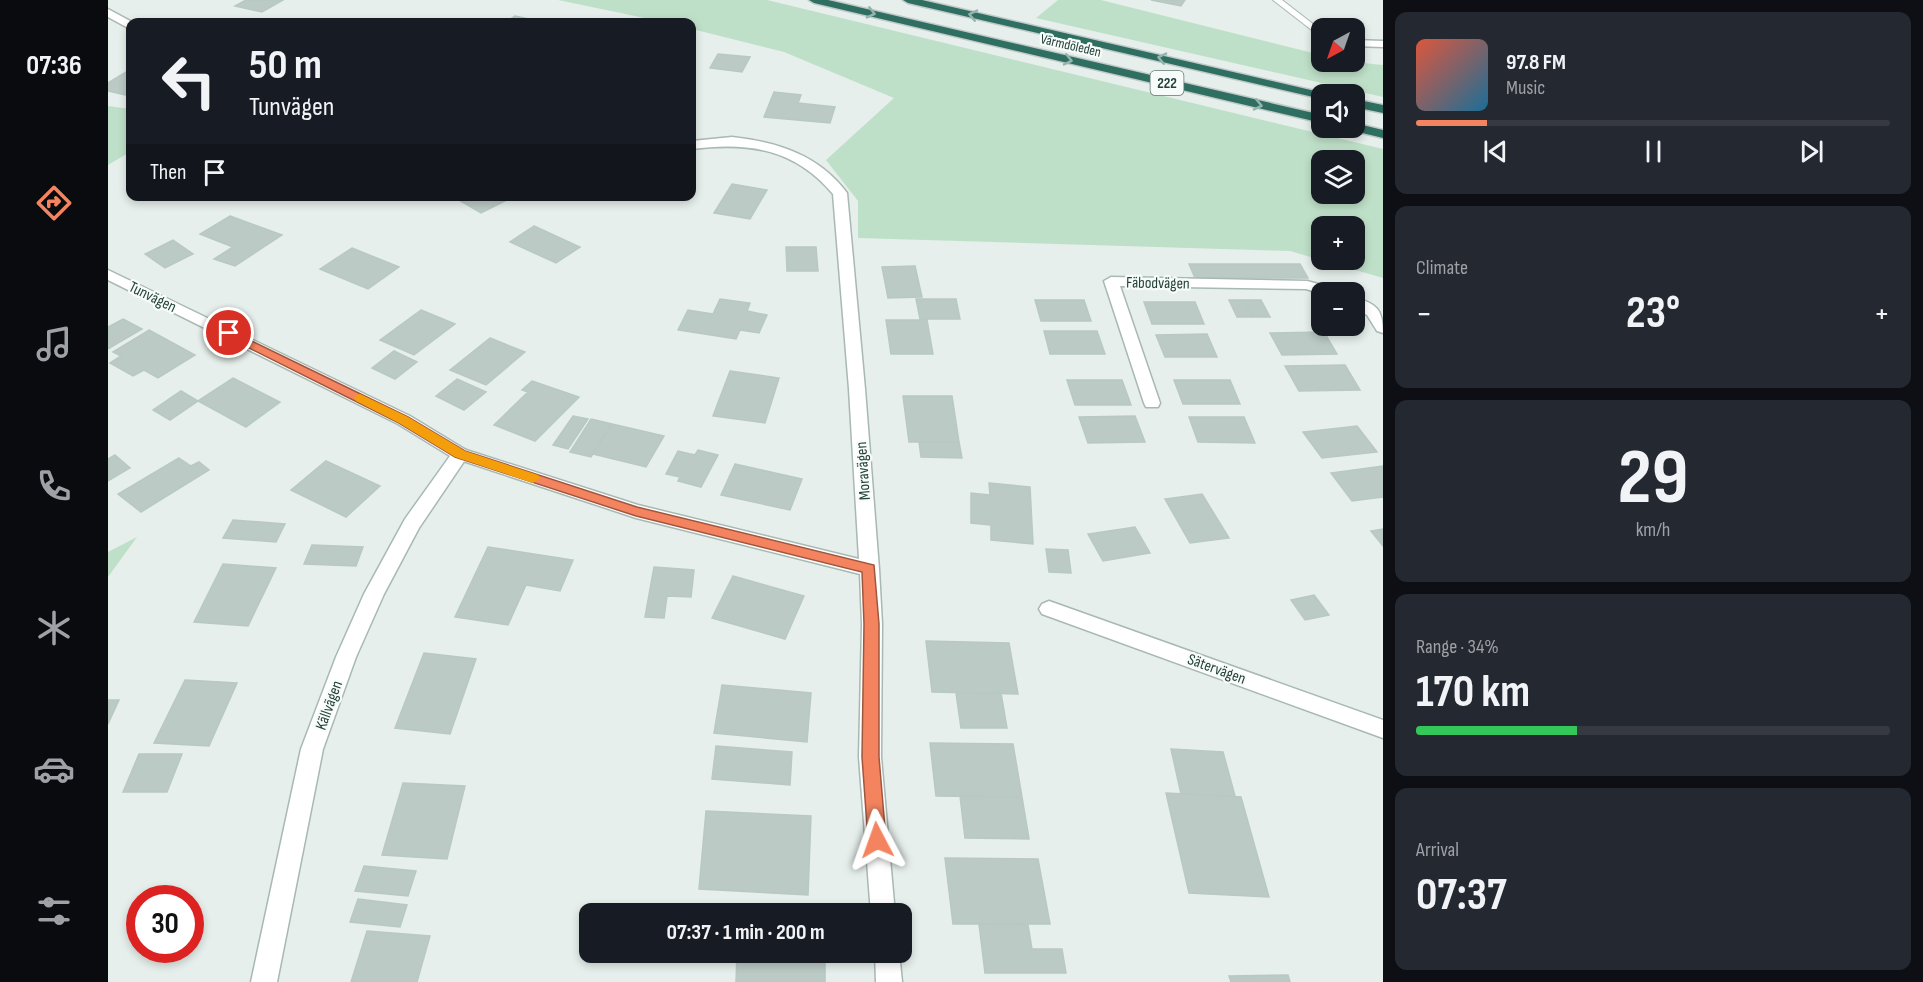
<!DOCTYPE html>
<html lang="en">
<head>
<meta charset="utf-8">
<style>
	:root { --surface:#171b24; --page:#242831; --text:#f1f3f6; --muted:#9ea1a6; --line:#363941; --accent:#f4845f }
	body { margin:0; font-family:"Sofia Sans Condensed",sans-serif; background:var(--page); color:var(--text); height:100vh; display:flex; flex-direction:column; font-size:22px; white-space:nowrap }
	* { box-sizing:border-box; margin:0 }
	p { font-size:20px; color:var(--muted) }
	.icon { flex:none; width:33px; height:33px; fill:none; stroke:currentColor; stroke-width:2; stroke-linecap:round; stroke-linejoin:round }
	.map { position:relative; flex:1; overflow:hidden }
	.side { display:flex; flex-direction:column; gap:12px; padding:12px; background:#0d0f14; width:540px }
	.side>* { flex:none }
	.guide { position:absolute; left:18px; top:18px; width:570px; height:183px; border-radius:12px; box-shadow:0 3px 9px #0003; background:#171b24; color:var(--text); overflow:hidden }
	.needle { width:39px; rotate:220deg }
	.buttons { position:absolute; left:1203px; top:18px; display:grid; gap:12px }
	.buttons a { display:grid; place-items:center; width:54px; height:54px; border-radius:12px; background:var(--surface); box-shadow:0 3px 9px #0003; font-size:30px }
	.speed { position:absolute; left:18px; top:885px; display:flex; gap:12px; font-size:30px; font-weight:700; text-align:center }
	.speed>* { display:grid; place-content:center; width:78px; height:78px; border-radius:50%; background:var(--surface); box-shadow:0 3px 9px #0003; line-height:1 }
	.speed .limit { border:9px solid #d22; background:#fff; color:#111 }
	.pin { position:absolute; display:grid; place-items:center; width:51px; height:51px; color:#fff; margin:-26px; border:3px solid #fff; border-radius:50%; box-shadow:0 2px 6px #0007 }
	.me { position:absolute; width:66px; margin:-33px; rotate:356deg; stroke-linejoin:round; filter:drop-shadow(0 0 4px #0008) }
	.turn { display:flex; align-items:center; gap:21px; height:126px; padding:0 24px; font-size:27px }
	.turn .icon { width:78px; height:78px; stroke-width:2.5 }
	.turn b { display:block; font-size:42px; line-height:51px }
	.then { display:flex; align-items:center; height:57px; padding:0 24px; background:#0003; gap:12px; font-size:22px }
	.big { font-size:45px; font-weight:700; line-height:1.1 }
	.side .widget { flex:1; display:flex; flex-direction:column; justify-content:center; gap:9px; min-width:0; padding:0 21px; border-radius:12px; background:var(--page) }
	.side .dial { align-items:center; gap:0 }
	.dial b { font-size:78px; line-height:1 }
	.song { display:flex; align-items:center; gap:18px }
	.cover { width:72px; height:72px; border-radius:9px; background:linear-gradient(135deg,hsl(10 70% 55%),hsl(200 70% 35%)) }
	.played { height:6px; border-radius:3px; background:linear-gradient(90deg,var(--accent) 15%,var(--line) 15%) }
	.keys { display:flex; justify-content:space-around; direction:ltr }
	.heat { display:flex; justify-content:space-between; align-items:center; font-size:33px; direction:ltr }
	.charge { height:9px; border-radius:4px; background:linear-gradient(90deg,#34c759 34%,var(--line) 0) }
	.trip { position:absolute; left:471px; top:903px; width:333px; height:60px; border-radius:12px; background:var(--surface); box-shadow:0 3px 9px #0003; font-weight:700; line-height:60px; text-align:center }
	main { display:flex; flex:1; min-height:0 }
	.tab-bar { display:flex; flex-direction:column; width:108px; justify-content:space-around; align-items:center; background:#090b0e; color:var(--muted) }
	.tab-bar .icon { width:42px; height:42px }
	.tab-bar .on { color:var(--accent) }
	.tab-bar b { font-size:27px; color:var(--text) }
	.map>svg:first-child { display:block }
	.green { fill:#bfe0c8; fill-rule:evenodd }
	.building { fill:#bbcac4; stroke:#b8c9c2; stroke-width:1.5 }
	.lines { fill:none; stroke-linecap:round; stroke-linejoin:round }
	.service-casing { stroke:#a8b8b2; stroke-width:2 }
	.minor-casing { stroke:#a8b8b2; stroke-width:3 }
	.tertiary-casing { stroke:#a8b8b2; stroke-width:3 }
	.motorway-casing { stroke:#c2cac8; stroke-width:3 }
	.service { fill:#fff; fill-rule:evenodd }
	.minor { fill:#fff; fill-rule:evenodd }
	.tertiary { fill:#fff; fill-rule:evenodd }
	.motorway { fill:#2f6f62; fill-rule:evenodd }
	.oneway { stroke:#93b5ae }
	.route { fill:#f4845f; stroke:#9f563e; stroke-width:1.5 }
	.slow { fill:#f59e0b }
	.labels { text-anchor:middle; stroke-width:4.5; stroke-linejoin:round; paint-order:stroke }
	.far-street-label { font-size:14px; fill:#24423a; stroke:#f7fbf9 }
	.shield { fill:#f7fbf9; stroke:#637a73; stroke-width:1.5 }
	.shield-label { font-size:15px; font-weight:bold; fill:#24423a }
	.street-label { font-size:16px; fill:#24423a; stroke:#f7fbf9 }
</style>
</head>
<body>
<main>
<nav class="tab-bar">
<b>07:36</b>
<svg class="icon on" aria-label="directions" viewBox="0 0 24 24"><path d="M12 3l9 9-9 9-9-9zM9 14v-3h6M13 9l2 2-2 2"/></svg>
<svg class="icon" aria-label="music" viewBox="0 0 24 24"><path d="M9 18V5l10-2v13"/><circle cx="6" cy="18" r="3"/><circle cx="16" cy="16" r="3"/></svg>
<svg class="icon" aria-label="phone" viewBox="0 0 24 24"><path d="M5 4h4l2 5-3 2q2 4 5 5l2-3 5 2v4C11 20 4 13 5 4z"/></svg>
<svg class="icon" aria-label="climate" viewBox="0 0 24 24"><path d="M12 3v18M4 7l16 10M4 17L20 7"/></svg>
<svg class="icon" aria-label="car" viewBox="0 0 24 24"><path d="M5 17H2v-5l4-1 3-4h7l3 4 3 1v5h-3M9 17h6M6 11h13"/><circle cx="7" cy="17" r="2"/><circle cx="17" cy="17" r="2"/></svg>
<svg class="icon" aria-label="filters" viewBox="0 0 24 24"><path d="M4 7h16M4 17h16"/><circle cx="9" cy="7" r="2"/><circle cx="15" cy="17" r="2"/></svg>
</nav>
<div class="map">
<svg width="1275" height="982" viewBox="0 0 1275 982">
	<rect width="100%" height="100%" fill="#e6efeb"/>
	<path class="green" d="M450,0h209l616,149v129l-93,-27 -432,-13v-37l-32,-41 68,-62 -110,-46 -92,-23v-7h-28zM1214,160h32v34h-32zM1214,226h32v34h-32z
		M950,0h43l220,55 1,7h31l30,3v32l-347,-79z
		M0,106l22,3v43l-22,13z
		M29,537l-29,40v-25z"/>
	<path class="building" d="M138,0h37l-21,12 -27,-6z
		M1043,0h34l-4,6z
		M407,16l27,6h-36z
		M610,54l32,3 -8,15 -32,-4z
		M18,72l4,1v23l-22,-5v-8z
		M666,92l27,3 -3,8 37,4 -5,16 -66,-6z
		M624,184l35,6 -17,29 -36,-6z
		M344,196h63l-34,17z
		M122,216l52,19 -47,31 -21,-7 19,-12 -33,-13z
		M426,226l46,21 -24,16 -46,-21z
		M65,240l20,14 -28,14 -20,-14z
		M678,247h30l2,24h-31z
		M244,248l47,19 -31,22 -48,-20z
		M1081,264h111l8,14h-113z
		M807,266l7,31 -34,1 -6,-31z
		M612,299l30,4 -3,8 20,4 -8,18 -19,-3 -4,9 -58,-9 10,-20 25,4z
		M808,299h40l4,20h-40z
		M927,300h49l7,21h-50z
		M1121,300h16l8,17h-16z
		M1137,300h16l9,17h-17z
		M1036,302h51l9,22h-52z
		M313,310l34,14 -41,31 -34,-15z
		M15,319l19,10 -34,20v-22z
		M778,320h41l6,34h-42z
		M41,330l46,25 -37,23 -14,-8 -11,6 -23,-13 11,-7 -8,-4z
		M936,331h53l8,23h-55z
		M1216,332l13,22 -55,1 -12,-22z
		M1099,334l10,23h-52l-9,-22z
		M382,338l35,14 -39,33 -36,-15z
		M286,351l23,11 -22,17 -23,-11z
		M1237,365l15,25 -61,1 -14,-25z
		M622,371l49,7 -14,45 -52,-7z
		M125,378l47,24 -34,25 -48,-26z
		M349,379l29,13 -22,18 -28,-14z
		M959,380h55l9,25h-56z
		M1066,380h56l10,24h-57z
		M424,381l47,16 -44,44 -41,-16 34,-33 -6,-2z
		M73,391l17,10 -28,19 -17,-10z
		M795,396h49l7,46h-50z
		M465,416l15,3 -20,30 -15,-4z
		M1027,416l10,26 -57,1 -9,-26z
		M1081,417h55l11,26 -57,-1z
		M483,419l21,5 -21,33 -21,-5z
		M504,424l52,12 -18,31 -53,-13z
		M1249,426l20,26 -55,6 -19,-26z
		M811,442h40l3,16 -41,-1z
		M590,450l20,5 -17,32 -23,-6 2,-4 -14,-3 12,-23 17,4z
		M7,455l15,13 -22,13v-22z
		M71,458l12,8 8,-4 10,8 -68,42 -23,-18z
		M218,461l54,25 -34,31 -55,-27z
		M627,464l67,15 -12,31 -69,-15z
		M1275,466v31l-31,4 -21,-28z
		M881,483l41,4 3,57 -42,-4v-15l-20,-2v-30l19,2z
		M1094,494l27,44 -39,5 -25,-44z
		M125,520l52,4 -9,18 -53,-4z
		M1027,527l15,26 -47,8 -15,-27z
		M1275,529v17l-12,-15z
		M204,545l51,2 -7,19 -52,-2z
		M380,547l85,13 -13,31 -34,-6 -18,40 -53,-8z
		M938,549l22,1 3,23 -22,-1z
		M115,564l53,4 -28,58 -54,-4z
		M546,567l40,3 -3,27 -24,-1 -3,22 -19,-1z
		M625,576l71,20 -19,43 -73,-21z
		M1206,595l15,20 -24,5 -14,-20z
		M818,641l83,2 9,51 -86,-2z
		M316,653l52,6 -26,75 -55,-6z
		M77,680l52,3 -28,63 -55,-3z
		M614,685l89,8 -4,49 -93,-9z
		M848,693h45l6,35h-46z
		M0,700h11l-11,24z
		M822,743l83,1 9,53 -86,-1z
		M608,746l76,6 -2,33 -78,-6z
		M1063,749l52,3 12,44 -54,-2z
		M31,754h43l-15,38h-44z
		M295,783l62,3 -18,73 -65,-4z
		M1058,793l75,4 28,100 -80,-4z
		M852,796l62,1 7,42 -64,-1z
		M598,811l105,5 -3,79 -109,-6z
		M837,858l93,1 12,65h-97z
		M256,866l52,5 -8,25 -53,-5z
		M250,899l49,6 -7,22 -50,-5z
		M871,924l49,1 4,24h30l4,24h-81z
		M259,931l63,5 -13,46h-66z
		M629,954l88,5v23h-89z
		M1180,975l2,7h-59l-2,-6z"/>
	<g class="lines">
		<defs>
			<path id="service" d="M1165,0h9l40,31v7z"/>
			<path id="minor" d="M0,9l24,13 -2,7 -22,-12z
				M1246,40l29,1v6l-29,-1z
				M624,137c45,5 87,18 115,56l18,196 14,180 3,55 -1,133 14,157h-24l-12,-157 3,-133 -2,-50 -224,-56 -182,-60 -3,-4 3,-4 6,-2 178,57 221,54 -10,-170 -16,-195c-39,-46 -85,-52 -141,-45v-8z
				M1003,277l196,4 30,8 3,3 -18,2 -16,-5 -186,-3 40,117 -2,4h-12l-2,-4 -40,-122z
				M1246,298c23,5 29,12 29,35l-6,-2 -10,-16 -13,-7z
				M941,601l334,119v18l-341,-124 -3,-5 3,-5z
				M767,952h24l3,30h-26z"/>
			<path id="tertiary" d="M0,270l302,146 56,34 3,4 -50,74 -35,66 -28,63 -33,92 -46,233h-26l50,-233 35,-92 28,-63 41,-75 45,-63 -52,-32 -290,-144z"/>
			<path id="motorway" d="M701,0h19l494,115v8l-508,-120z
				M795,0h19l406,94h-6v5l-414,-96z
				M1246,99l29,6v8l-29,-6z
				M1246,123l29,7v8l-33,-8 -2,-2h6z"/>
		</defs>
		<use href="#service" class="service-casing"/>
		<use href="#minor" class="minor-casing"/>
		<use href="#tertiary" class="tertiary-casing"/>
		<use href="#motorway" class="motorway-casing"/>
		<use href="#service" class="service"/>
		<use href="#minor" class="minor"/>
		<use href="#tertiary" class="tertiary"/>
		<use href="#motorway" class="motorway"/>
	</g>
	<defs><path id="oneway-chevron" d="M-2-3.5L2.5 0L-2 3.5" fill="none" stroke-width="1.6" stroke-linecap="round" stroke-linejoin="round" transform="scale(1.5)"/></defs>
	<g class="oneway">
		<use href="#oneway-chevron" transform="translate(763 13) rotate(13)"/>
		<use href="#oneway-chevron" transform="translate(865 15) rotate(-167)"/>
		<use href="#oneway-chevron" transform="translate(1054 58) rotate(-167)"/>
		<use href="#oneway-chevron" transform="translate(960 60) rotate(13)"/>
		<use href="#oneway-chevron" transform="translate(1150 105) rotate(13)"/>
	</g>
	<path class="route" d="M121,330l179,87 57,34 172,56 237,58 5,59v133l7,83 -3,6 -6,2 -6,-2 -3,-6 -6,-83 2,-133 -2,-52 -226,-56 -181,-59 -56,-34 -174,-87v-5z"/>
	<path class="slow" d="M252,394l48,23 57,34 73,24 2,3 -7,5 -78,-26 -56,-34 -43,-22 -2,-3 2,-3z"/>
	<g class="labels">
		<g class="far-street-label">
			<text transform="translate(963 45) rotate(13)" y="5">Värmdöleden</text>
		</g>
		<rect class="shield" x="1042.5" y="71" width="33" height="24" rx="4.5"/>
		<g class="shield-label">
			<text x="1059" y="88">222</text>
		</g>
		<g class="street-label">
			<text transform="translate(1050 282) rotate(1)" y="6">Fäbodvägen</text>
			<text transform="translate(45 296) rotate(26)" y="6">Tunvägen</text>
			<text transform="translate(754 471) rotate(-94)" y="6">Moravägen</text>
			<text transform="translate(1109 668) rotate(20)" y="6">Sätervägen</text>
			<text transform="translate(220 705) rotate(-70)" y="6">Källvägen</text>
		</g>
	</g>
</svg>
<div class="buttons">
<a><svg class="needle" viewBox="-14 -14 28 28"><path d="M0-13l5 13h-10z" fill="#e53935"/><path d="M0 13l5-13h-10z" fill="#9ea1a6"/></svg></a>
<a><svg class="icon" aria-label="sound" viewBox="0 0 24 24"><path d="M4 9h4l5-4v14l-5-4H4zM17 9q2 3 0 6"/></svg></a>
<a><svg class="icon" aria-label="layers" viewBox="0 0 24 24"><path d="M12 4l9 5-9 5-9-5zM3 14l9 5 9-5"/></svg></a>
<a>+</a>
<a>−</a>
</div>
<div class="speed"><div class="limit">30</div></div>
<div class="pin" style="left:121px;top:333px;background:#d93025"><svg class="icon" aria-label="arrive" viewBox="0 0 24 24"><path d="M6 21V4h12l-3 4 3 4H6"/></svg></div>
<svg class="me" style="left:769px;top:840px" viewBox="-20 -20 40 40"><path d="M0-17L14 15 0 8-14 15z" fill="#f4845f" stroke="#fff" stroke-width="4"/></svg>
<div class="trip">07:37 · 1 min · 200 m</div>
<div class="guide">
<div class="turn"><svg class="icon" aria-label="left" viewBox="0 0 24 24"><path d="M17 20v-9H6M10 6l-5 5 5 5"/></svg><div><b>50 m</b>Tunvägen</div></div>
<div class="then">Then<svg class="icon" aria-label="arrive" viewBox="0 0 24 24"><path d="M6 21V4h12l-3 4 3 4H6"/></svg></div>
</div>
</div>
<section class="side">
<div class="widget">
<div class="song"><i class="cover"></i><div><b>97.8 FM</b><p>Music</p></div></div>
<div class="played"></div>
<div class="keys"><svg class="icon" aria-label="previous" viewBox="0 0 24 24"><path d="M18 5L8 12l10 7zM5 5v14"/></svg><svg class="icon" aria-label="pause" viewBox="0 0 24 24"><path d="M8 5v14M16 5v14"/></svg><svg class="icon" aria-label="next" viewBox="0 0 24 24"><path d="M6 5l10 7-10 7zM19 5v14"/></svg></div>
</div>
<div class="widget"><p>Climate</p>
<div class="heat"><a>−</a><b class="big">23°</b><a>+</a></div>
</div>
<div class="widget dial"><b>29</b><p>km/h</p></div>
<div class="widget"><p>Range · 34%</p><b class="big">170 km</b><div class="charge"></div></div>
<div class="widget"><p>Arrival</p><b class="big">07:37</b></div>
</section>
</main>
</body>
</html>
